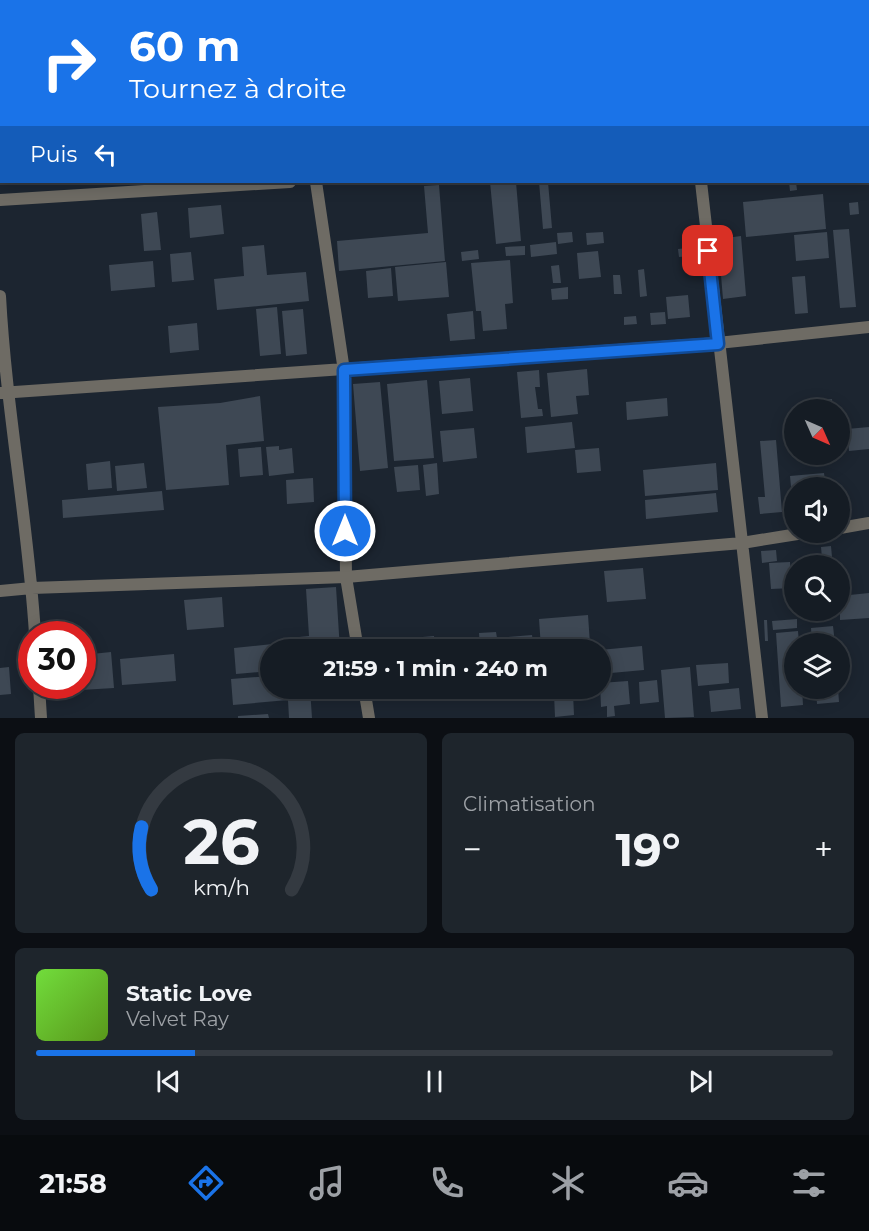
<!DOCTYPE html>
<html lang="fr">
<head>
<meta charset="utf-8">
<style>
	:root { --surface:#151c24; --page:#1e252c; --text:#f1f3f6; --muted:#9da1a6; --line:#343a41; --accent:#1a73e8 }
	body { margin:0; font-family:Montserrat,sans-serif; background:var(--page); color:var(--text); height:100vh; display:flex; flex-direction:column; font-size:22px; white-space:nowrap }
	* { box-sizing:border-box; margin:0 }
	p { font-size:20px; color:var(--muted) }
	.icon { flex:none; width:33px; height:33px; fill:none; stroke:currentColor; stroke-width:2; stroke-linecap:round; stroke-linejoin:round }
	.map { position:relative; height:718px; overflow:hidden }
	.panel { display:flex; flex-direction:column; gap:15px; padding:15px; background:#0c0f14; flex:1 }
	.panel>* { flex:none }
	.top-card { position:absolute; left:0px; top:0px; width:870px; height:183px; box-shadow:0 3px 15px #0003,0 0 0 2px var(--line); background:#1a73e8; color:#fff; overflow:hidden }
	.needle { width:39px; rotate:135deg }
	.tools { position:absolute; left:784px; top:399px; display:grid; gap:12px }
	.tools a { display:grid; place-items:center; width:66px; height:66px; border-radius:50%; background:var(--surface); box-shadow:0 3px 15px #0003,0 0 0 2px var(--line); font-size:30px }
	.speed { position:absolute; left:18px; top:621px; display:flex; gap:12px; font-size:30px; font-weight:700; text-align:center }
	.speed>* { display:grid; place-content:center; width:78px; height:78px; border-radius:50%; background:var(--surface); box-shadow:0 3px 15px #0003,0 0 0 2px var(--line); line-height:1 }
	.speed .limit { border:9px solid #d22; background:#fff; color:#111 }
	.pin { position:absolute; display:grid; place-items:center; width:51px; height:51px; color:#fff; margin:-26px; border-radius:12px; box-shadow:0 3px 9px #0006 }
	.me { position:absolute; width:66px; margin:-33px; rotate:0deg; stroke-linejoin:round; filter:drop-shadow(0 0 4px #0008) }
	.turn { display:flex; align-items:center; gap:21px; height:126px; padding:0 30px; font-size:27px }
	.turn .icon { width:78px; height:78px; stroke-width:2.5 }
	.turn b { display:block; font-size:42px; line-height:51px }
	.then { display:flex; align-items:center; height:57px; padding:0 30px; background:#0003; gap:12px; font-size:22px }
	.big { font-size:45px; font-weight:700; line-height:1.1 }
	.panel .tile { flex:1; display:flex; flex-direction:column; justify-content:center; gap:9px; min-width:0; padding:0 21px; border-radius:9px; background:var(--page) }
	.panel .dial { align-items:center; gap:0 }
	.dial svg { height:156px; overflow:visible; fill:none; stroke:var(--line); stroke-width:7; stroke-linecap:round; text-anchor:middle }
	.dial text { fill:var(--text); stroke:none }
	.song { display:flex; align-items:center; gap:18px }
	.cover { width:72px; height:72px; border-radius:9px; background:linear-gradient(135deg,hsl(100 70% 55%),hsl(90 70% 35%)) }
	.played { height:6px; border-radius:3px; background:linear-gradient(90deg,var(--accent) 20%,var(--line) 20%) }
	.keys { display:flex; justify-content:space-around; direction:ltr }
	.heat { display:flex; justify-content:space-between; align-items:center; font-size:33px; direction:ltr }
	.panel .tiles { flex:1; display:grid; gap:15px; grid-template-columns:1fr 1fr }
	.tile:last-child { grid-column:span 2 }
	.trip { position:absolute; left:260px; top:639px; width:351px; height:60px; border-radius:30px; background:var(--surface); box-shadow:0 3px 15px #0003,0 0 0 2px var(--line); font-weight:700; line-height:60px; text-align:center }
	.menu { display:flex; height:96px; justify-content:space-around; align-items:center; background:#080b0e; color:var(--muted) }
	.menu .icon { width:42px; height:42px }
	.menu .on { color:var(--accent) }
	.menu b { font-size:27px; color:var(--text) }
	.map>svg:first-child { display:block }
	.building { fill:#3e4854 }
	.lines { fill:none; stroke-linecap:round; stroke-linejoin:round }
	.minor { stroke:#6e6b64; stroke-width:12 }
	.route-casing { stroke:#114b97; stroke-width:15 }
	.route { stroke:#1a73e8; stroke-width:10 }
</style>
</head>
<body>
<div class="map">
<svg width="869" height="718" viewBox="0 0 869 718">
	<rect width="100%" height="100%" fill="#1c2530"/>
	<path class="building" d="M490,182h26l5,59 -25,3z
		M539,182h9l4,46 -9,1z
		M789,182h7l1,8 -7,1z
		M439,185l6,76 -106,10 -2,-30 91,-8 -4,-47z
		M823,194l3,35 -80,8 -3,-35z
		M858,202l1,12 -9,1 -1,-12z
		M221,205l3,29 -34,4 -2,-30z
		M157,212l4,38 -17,1 -3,-37z
		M849,229l7,78 -16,1 -7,-78z
		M572,232l1,10 -15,2 -1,-11z
		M603,232l1,11 -17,2 -1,-12z
		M827,232l2,26 -33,3 -2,-26z
		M741,236l5,60 -23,3 -5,-60z
		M556,242l1,12 -26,3 -1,-12z
		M264,245l3,30 39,-3 3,29 -92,9 -3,-31 30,-3 -2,-29z
		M525,246v9l-19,1 -1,-9z
		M688,248l1,8 -10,1 -1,-8z
		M478,250l1,9 -17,2 -1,-9z
		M598,251l3,26 -22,2 -2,-26z
		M191,252l3,28 -22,2 -2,-28z
		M510,260l3,43 -8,1 2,25 -24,2 -2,-20h-5l-5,-48z
		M153,261l2,26 -44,4 -2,-26z
		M446,262l3,35 -51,4 -3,-34z
		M559,265l2,18h-8l-2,-17z
		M391,268l2,28 -25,2 -2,-27z
		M644,269l3,27 -7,1 -2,-27z
		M613,275h7l2,19h-8z
		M805,276l3,37 -13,1 -3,-37z
		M568,287v12l-16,1 -1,-11z
		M688,295l2,22 -22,2 -2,-22z
		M277,307l4,47 -21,2 -4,-47z
		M303,309l4,45 -21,2 -4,-45z
		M473,311l2,28 -25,2 -3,-27z
		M665,312l1,12 -15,1 -1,-12z
		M636,316l1,8 -13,1v-8z
		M197,323l2,27 -29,3 -2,-27z
		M587,369l2,26 -13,1 2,18 -27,3 -4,-44z
		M539,370l1,17h-5l3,22h4l1,7 -22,2 -4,-46z
		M470,378l3,33 -31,3 -3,-33z
		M427,380l7,78 -40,3 -7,-77z
		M380,382l8,86 -28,3 -7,-87z
		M260,396l4,45 -38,4 3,40 -63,5 -8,-83 62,-4z
		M667,398l1,18 -41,4 -1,-18z
		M832,399l1,11h-12v-10z
		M572,422l3,26 -48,5 -2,-26z
		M869,427v22l-20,2 -2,-22z
		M474,428l3,30 -34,4 -3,-31z
		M776,440l6,72 -22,2 -2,-17h7l-5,-56z
		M279,446v4l13,-2 2,25 -25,3 -3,-29z
		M261,447l2,28 -23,2 -2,-28z
		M599,448l2,23 -24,2 -2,-23z
		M110,461l2,27 -24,2 -2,-26z
		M144,463l3,25 -30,3 -2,-25z
		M437,463l2,31 -13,2 -3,-31z
		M716,463l2,27 -73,6 -2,-26z
		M418,465l2,25 -23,2 -3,-25z
		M824,473l2,15h-31v19l-2,1 -3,-32z
		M313,478l1,24 -27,2 -1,-24z
		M162,491l2,19 -101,8 -1,-18z
		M716,493l2,19 -72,7 -1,-19z
		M831,546l1,11 -10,1 -1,-11z
		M776,550l1,11 -15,2 -1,-12z
		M790,562l2,26 -21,1 -2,-26z
		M643,568l3,31 -39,3 -3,-31z
		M336,587l4,63h-50l-1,-12 20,-2 -3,-47z
		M869,593v25l-29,2v-24z
		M222,597l2,30 -37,3 -3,-30z
		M588,615l2,29 -49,4 -2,-29z
		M797,619v9l-24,2 -1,-9z
		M764,620h3l1,21h-3z
		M833,626l2,18h-23l-1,-16z
		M798,631l1,13h-4v44h7l1,17 -22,2 -5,-74z
		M496,632l1,6 35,-3 2,15h-54l-1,-17z
		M434,636l1,14h-57l-1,-9z
		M282,643l1,7h-13v21l-34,3 -2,-26z
		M642,646l2,24 -44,4v-24z
		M111,652l3,36 -33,2 1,-35z
		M174,654l2,27 -54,4 -2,-26z
		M728,663l1,20 -31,3 -2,-21z
		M9,667l2,27 -11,1v-27z
		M690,667l4,50 -29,1 -4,-48z
		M270,676v12h40l2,30h-23l-1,-18 -55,5 -2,-26z
		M657,680l2,22 -19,2 -1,-22z
		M628,681l2,23 -16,2 1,10 -8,1v-11l-6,1 -1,-24z
		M415,688h22v3l-22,2z
		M739,688l2,21 -30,3 -2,-21z
		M816,688h22l1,14 -22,2z
		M573,693l1,22 -19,2 -1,-23z
		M268,714l1,4h-31v-2z"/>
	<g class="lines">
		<path class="minor" d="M110,0v2
			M305,0v2
			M487,0v2
			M688,0v2
			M868,132h1
			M316,182l28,189 2,206 12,73
			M701,182l61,536
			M0,200l290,-18
			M0,296c6,113 28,225 35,338
			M0,393l718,-50 151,-16
			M840,528l29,-5
			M0,591l32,-3 314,-11 396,-34 68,-11
			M39,686l2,32
			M364,688l5,30"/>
	</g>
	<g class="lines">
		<defs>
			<path id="route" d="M345,531l-1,-161 374,-26 -10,-93"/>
		</defs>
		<use href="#route" class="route-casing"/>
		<use href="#route" class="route"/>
	</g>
</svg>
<div class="tools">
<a><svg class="needle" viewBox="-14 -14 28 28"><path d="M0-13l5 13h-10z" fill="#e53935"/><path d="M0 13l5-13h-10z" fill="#9da1a6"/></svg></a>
<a><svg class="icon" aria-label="sound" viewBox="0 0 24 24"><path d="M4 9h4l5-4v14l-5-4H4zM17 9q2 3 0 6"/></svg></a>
<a><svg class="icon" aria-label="search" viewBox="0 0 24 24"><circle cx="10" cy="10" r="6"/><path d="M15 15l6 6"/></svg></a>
<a><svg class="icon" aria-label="layers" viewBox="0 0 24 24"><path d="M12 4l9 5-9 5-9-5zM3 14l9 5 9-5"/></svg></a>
</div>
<div class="speed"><div class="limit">30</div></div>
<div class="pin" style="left:708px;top:251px;background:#d93025"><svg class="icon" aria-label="arrive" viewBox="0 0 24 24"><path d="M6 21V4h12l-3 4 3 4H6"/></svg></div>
<svg class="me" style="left:345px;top:531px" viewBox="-20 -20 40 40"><circle r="17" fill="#1a73e8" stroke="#fff" stroke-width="3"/><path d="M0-11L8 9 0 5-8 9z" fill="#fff"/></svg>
<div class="trip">21:59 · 1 min · 240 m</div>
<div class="top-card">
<div class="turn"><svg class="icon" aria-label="right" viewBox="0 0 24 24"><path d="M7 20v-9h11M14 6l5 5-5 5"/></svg><div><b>60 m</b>Tournez à droite</div></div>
<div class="then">Puis<svg class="icon" aria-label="left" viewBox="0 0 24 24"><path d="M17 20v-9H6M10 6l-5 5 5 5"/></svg></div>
</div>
</div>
<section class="panel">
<div class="tiles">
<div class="tile dial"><svg viewBox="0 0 100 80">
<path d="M14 69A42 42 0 1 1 86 69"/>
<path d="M14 69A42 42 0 0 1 9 37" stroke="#1a73e8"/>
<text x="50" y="56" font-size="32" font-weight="700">26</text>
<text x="50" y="72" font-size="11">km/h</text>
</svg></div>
<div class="tile"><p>Climatisation</p>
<div class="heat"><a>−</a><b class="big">19°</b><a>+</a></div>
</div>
<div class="tile">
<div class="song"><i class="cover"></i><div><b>Static Love</b><p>Velvet Ray</p></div></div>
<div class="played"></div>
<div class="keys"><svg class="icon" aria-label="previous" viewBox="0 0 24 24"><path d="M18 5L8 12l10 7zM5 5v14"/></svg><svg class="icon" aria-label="pause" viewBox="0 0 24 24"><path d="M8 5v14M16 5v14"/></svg><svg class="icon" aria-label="next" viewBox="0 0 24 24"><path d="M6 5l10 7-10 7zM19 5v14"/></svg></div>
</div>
</div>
</section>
<nav class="menu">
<b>21:58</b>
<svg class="icon on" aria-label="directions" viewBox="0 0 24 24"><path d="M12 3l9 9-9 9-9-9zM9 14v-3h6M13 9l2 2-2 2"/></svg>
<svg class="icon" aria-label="music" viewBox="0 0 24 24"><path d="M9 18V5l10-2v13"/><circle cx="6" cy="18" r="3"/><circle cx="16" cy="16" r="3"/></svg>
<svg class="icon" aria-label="phone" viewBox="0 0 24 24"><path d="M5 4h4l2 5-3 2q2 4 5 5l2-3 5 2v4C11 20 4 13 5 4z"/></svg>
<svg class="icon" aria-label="climate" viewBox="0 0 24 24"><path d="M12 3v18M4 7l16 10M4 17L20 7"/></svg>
<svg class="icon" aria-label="car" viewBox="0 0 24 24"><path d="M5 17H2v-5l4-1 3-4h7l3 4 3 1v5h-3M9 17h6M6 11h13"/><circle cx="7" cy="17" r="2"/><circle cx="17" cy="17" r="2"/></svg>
<svg class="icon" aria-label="filters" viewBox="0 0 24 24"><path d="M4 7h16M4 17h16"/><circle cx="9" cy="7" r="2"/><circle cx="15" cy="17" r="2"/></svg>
</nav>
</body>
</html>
